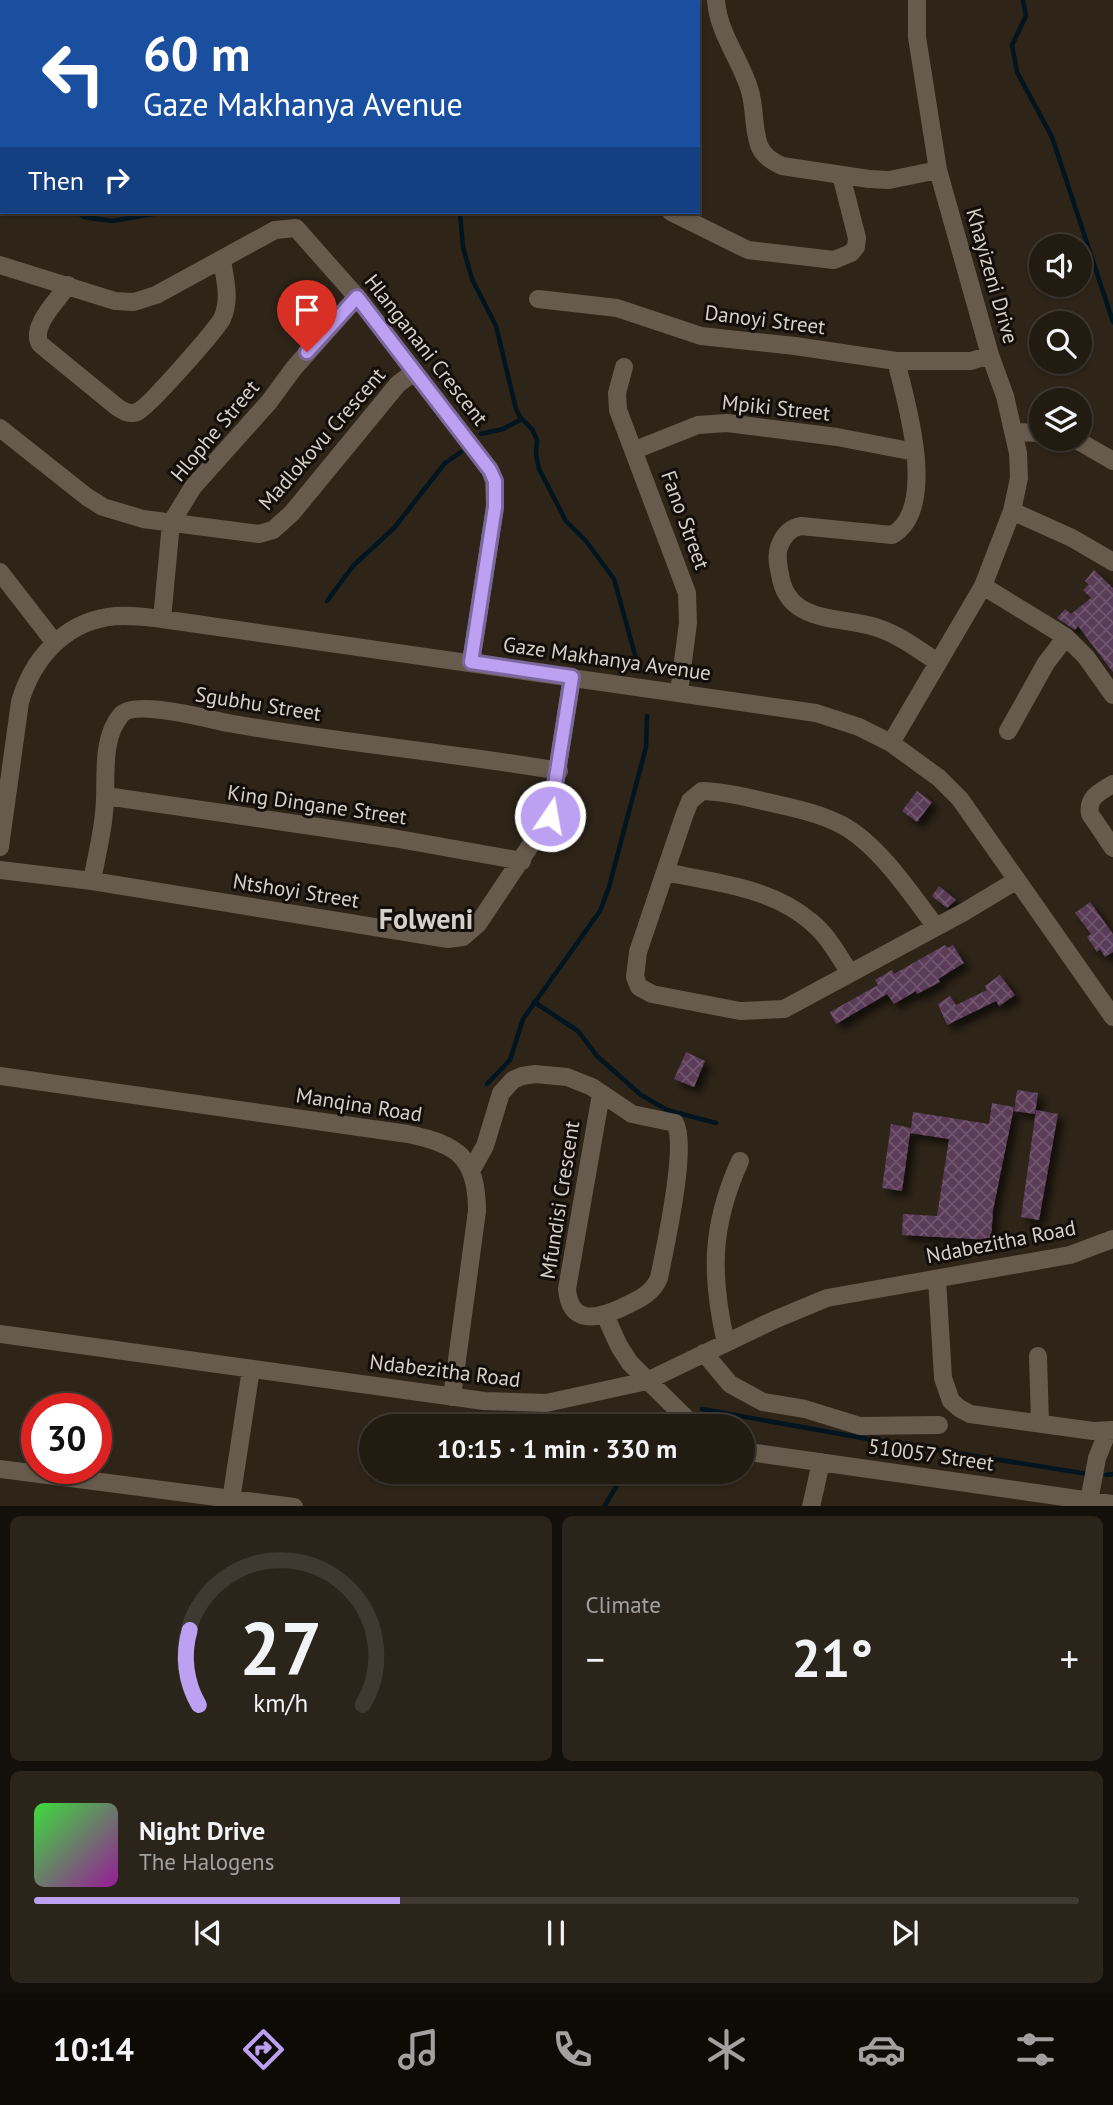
<!DOCTYPE html>
<html lang="en">
<head>
<meta charset="utf-8">
<style>
	:root { --surface:#221b12; --page:#2a241b; --text:#f1f3f6; --muted:#a2a19f; --line:#3f3932; --accent:#bca0f2 }
	body { margin:0; font-family:"PT Sans",sans-serif; background:var(--page); color:var(--text); height:100vh; display:flex; flex-direction:column; font-size:26px; white-space:nowrap }
	* { box-sizing:border-box; margin:0 }
	p { font-size:23px; color:var(--muted) }
	.icon { flex:none; width:38px; height:38px; fill:none; stroke:currentColor; stroke-width:2; stroke-linecap:round; stroke-linejoin:round }
	.map { position:relative; height:1506px; overflow:hidden }
	.panel { display:flex; flex-direction:column; gap:10px; padding:10px; background:#130f0a; flex:1 }
	.panel>* { flex:none }
	.hud { position:absolute; left:0px; top:0px; width:700px; height:214px; box-shadow:0 2px 5px #0004,0 0 0 2px var(--line); background:#1a4fa0; color:#fff; overflow:hidden }
	.controls { position:absolute; left:1029px; top:234px; display:grid; gap:14px }
	.controls a { display:grid; place-items:center; width:63px; height:63px; border-radius:50%; background:var(--surface); box-shadow:0 2px 5px #0004,0 0 0 2px var(--line); font-size:35px }
	.speed { position:absolute; left:21px; top:1393px; display:flex; gap:14px; font-size:35px; font-weight:700; text-align:center }
	.speed>* { display:grid; place-content:center; width:91px; height:91px; border-radius:50%; background:var(--surface); box-shadow:0 2px 5px #0004,0 0 0 2px var(--line); line-height:1 }
	.speed .limit { border:10px solid #d22; background:#fff; color:#111 }
	.pin { position:absolute; display:grid; place-items:center; width:60px; height:60px; color:#fff; margin:-72px -30px; border-radius:50% 50% 50% 0; rotate:-45deg; box-shadow:0 0 7px #0007 }
	.pin .icon { rotate:45deg }
	.me { position:absolute; width:77px; margin:-38px; rotate:12deg; stroke-linejoin:round; filter:drop-shadow(0 0 5px #0008) }
	.turn { display:flex; align-items:center; gap:24px; height:147px; padding:0 28px; font-size:32px }
	.turn .icon { width:91px; height:91px; stroke-width:2.5 }
	.turn b { display:block; font-size:49px; line-height:60px }
	.then { display:flex; align-items:center; height:66px; padding:0 28px; background:#0003; gap:14px; font-size:26px }
	.big { font-size:52px; font-weight:700; line-height:1.1 }
	.panel .tile { flex:1; display:flex; flex-direction:column; justify-content:center; gap:10px; min-width:0; padding:0 24px; border-radius:10px; background:var(--page) }
	.panel .dial { align-items:center; gap:0 }
	.dial svg { height:182px; overflow:visible; fill:none; stroke:var(--line); stroke-width:7; stroke-linecap:round; text-anchor:middle }
	.dial text { fill:var(--text); stroke:none }
	.song { display:flex; align-items:center; gap:21px }
	.cover { width:84px; height:84px; border-radius:10px; background:linear-gradient(135deg,hsl(120 70% 55%),hsl(300 70% 35%)) }
	.played { height:7px; border-radius:4px; background:linear-gradient(90deg,var(--accent) 35%,var(--line) 35%) }
	.keys { display:flex; justify-content:space-around; direction:ltr }
	.heat { display:flex; justify-content:space-between; align-items:center; font-size:38px; direction:ltr }
	.panel .tiles { flex:1; display:grid; gap:10px; grid-template-columns:1fr 1fr }
	.tile:last-child { grid-column:span 2 }
	.trip { position:absolute; left:359px; top:1414px; width:396px; height:70px; border-radius:35px; background:var(--surface); box-shadow:0 2px 5px #0004,0 0 0 2px var(--line); font-weight:700; line-height:70px; text-align:center }
	.tab-bar { display:flex; height:112px; justify-content:space-around; align-items:center; background:#0e0b07; color:var(--muted) }
	.tab-bar .icon { width:49px; height:49px }
	.tab-bar .current { color:var(--accent) }
	.tab-bar b { font-size:32px; color:var(--text) }
	.map>svg:first-child { display:block }
	.lines { fill:none; stroke-linecap:round; stroke-linejoin:round }
	.stream { stroke:#001520; stroke-width:4.5 }
	.building { fill:url(#building-cross-hatch); filter:url(#shadow) }
	.minor { stroke:#675b4d; stroke-width:18 }
	.route-casing { stroke:#7a689d; stroke-width:18 }
	.route { stroke:#bca0f2; stroke-width:12 }
	.labels { text-anchor:middle; stroke-width:6; stroke-linejoin:round; paint-order:stroke }
	.street-label { font-size:21px; fill:#d7d0c8; stroke:#130e09 }
	.district-label { font-size:28px; font-weight:bold; fill:#d7d0c8; stroke:#130e09 }
</style>
</head>
<body>
<div class="map">
<svg width="1113" height="1507" viewBox="0 0 1113 1507">
	<defs>
		<pattern id="building-cross-hatch" width="8" height="8" patternUnits="userSpaceOnUse" patternTransform="scale(1.75)"><rect width="8" height="8" fill="#5a3b58"/><path d="M0 0l8 8M0 8l8-8" fill="none" stroke="#71566e"/></pattern>
		<filter id="shadow"><feDropShadow dx="6" dy="6" stdDeviation="3.5" flood-color="#0009"/></filter>
	</defs>
	<rect width="100%" height="100%" fill="#2e2418"/>
	<g class="lines">
		<path class="stream" d="M1023,0l3,16 -14,29 5,27 35,65 61,185
			M481,2v-2
			M0,160l2,1
			M77,212l7,5 28,4 53,-9
			M460,212l3,35 9,32 24,47 20,83 4,8 12,12 5,11 -1,14 3,15 27,52 20,20 28,38 23,83
			M481,434l22,-5 19,-10
			M327,601l26,-35 41,-38 51,-65 16,-11
			M534,1002l44,29 19,25 44,39 26,15 49,13
			M487,1084l23,-24 13,-41 77,-108 9,-24 37,-140 1,-31
			M702,1409l166,30 220,35
			M1106,1475l7,-1
			M604,1507l21,-35"/>
	</g>
	<path class="building" d="M1094,570l19,18v84l-35,-46 -3,4 -18,-12 8,-9 6,5 20,-16 -8,-8 6,-6 -4,-3z
		M917,791l15,11 -15,20 -15,-11z
		M939,886l17,14 -9,8 -15,-12z
		M1090,902l23,32v18l-8,5 -5,-8 -3,3 -10,-15 4,-3 -16,-21z
		M945,945l2,3 6,-3 11,18 -26,16 2,3 -23,12 -1,-3 -22,13 -7,-10 -51,30 -6,-12 48,-27 -3,-5 17,-10 2,4z
		M1000,975l15,20 -16,11 -3,-5 -49,24 -9,-21 12,-8 6,9 31,-15 -2,-4z
		M686,1052l19,9 -11,26 -20,-8z
		M1017,1090l21,3 -3,21 -21,-3z
		M992,1103l22,4 -21,103 -2,30 -89,-5 1,-21 34,2 12,-77 -39,-6 -8,58 -20,-3 9,-64 20,4 2,-16 76,12z
		M1036,1110l22,4 -19,106 -18,-3z"/>
	<g class="lines">
		<path class="minor" d="M115,0l1,2
			M293,0l1,2
			M716,0c2,33 25,60 34,91 5,17 3,37 9,54 4,11 13,16 23,21l87,13 20,1 49,-10
			M0,3l2,2
			M671,212l77,38 86,10 17,-7 5,-6 1,-9 -16,-63
			M0,265l115,36 19,1 22,-7 119,-65 21,-2 61,69 133,173 4,11 1,26 -24,155
			M68,285c-10,15 -38,41 -28,59l77,63c6,4 12,8 20,5 11,-4 77,-80 85,-93 9,-20 3,-39 0,-59
			M538,299l79,9 84,28 94,10 101,15h75l19,-6
			M896,361c10,40 43,148 -4,174l-91,-9c-12,2 -18,10 -22,21 -3,9 -1,18 1,27 7,50 58,42 95,53 23,7 43,22 62,35
			M624,367l-7,26 1,17 69,183 1,30 -9,69
			M0,428l87,69 16,10 40,12 116,15 14,-4 19,-17 106,-129 16,-12
			M1014,432l27,1
			M1075,439l38,22
			M635,450l63,-25 29,-2 110,14 78,15
			M1012,511l60,27 41,24
			M0,572l55,71
			M983,586l83,51 20,20 27,38
			M162,619l9,-96 22,-36 76,-85 25,-34 63,-71
			M1008,731l38,-68 20,-26
			M891,743l92,-157 29,-75 7,-33 -1,-25 -13,-57 -15,-41 -52,-185 -21,-133v-37
			M1113,784c-13,8 -26,13 -23,30l23,34
			M106,796l287,42 129,23
			M0,847l20,-145c12,-42 43,-78 88,-85 17,-3 37,0 54,2l654,94 43,14 32,16 48,35 21,21 153,218
			M0,870l92,11 356,58 15,-2 15,-13 72,-108 22,-139
			M666,872c49,11 104,15 144,49 17,13 28,34 40,52
			M92,881c4,-23 10,-45 12,-68 4,-30 -5,-72 17,-98 14,-16 86,4 107,8 110,20 221,29 331,48
			M936,927c-25,-33 -57,-82 -94,-102 -21,-11 -44,-16 -66,-21 -25,-6 -49,-12 -74,-13l-12,10 -6,15 -46,136 -3,25 4,10 13,7 88,17 44,-2 180,-97 53,-32
			M0,1076l408,58c50,10 69,24 69,77l-25,186
			M472,1169l13,-23 16,-53 12,-13 9,-4 13,-2 32,3 25,10 40,27 43,9c13,24 -10,124 -16,155 -7,17 -22,22 -38,30 -24,11 -51,17 -54,-19l34,-195
			M937,1279l6,99 8,23 8,7 11,6 123,17 20,-1
			M605,1315l14,31 11,17 64,63
			M0,1334l484,67 62,2 101,-22 127,-61 53,-22 243,-43 43,-16
			M726,1343c-16,-68 -15,-118 14,-182
			M704,1353l26,31 33,18 42,7 55,17 79,-1
			M1038,1356l2,67
			M742,1451l371,53
			M0,1469l294,38
			M230,1507l21,-138
			M811,1507l10,-45
			M1088,1507l9,-49 11,-27"/>
	</g>
	<g class="lines">
		<defs>
			<path id="route" d="M307,352l50,-55 133,173 5,11v26l-24,155 101,15 -22,139"/>
		</defs>
		<use href="#route" class="route-casing"/>
		<use href="#route" class="route"/>
	</g>
	<g class="labels">
		<g class="street-label">
			<text transform="translate(992 276) rotate(74)" y="7">Khayizeni Drive</text>
			<text transform="translate(765 320) rotate(7)" y="7">Danoyi Street</text>
			<text transform="translate(426 350) rotate(52)" y="7">Hlanganani Crescent</text>
			<text transform="translate(776 408) rotate(6)" y="7">Mpiki Street</text>
			<text transform="translate(215 431) rotate(-50)" y="7">Hlophe Street</text>
			<text transform="translate(322 439) rotate(-49)" y="7">Madlokovu Crescent</text>
			<text transform="translate(685 520) rotate(70)" y="7">Fano Street</text>
			<text transform="translate(607 659) rotate(8)" y="7">Gaze Makhanya Avenue</text>
			<text transform="translate(258 704) rotate(9)" y="7">Sgubhu Street</text>
			<text transform="translate(317 805) rotate(8)" y="7">King Dingane Street</text>
			<text transform="translate(296 891) rotate(9)" y="7">Ntshoyi Street</text>
			<text transform="translate(359 1105) rotate(9)" y="7">Manqina Road</text>
			<text transform="translate(560 1200) rotate(-81)" y="7">Mfundisi Crescent</text>
			<text transform="translate(1001 1242) rotate(-11)" y="7">Ndabezitha Road</text>
			<text transform="translate(445 1371) rotate(7)" y="7">Ndabezitha Road</text>
			<text transform="translate(931 1455) rotate(8)" y="7">510057 Street</text>
		</g>
		<g class="district-label">
			<text x="426" y="929">Folweni</text>
		</g>
	</g>
</svg>
<div class="controls">
<a><svg class="icon" aria-label="sound" viewBox="0 0 24 24"><path d="M4 9h4l5-4v14l-5-4H4zM17 9q2 3 0 6"/></svg></a>
<a><svg class="icon" aria-label="search" viewBox="0 0 24 24"><circle cx="10" cy="10" r="6"/><path d="M15 15l6 6"/></svg></a>
<a><svg class="icon" aria-label="layers" viewBox="0 0 24 24"><path d="M12 4l9 5-9 5-9-5zM3 14l9 5 9-5"/></svg></a>
</div>
<div class="speed"><div class="limit">30</div></div>
<div class="pin" style="left:307px;top:352px;background:#d93025"><svg class="icon" aria-label="arrive" viewBox="0 0 24 24"><path d="M6 21V4h12l-3 4 3 4H6"/></svg></div>
<svg class="me" style="left:550px;top:816px" viewBox="-20 -20 40 40"><circle r="17" fill="#bca0f2" stroke="#fff" stroke-width="3"/><path d="M0-11L8 9 0 5-8 9z" fill="#fff"/></svg>
<div class="trip">10:15 · 1 min · 330 m</div>
<div class="hud">
<div class="turn"><svg class="icon" aria-label="left" viewBox="0 0 24 24"><path d="M17 20v-9H6M10 6l-5 5 5 5"/></svg><div><b>60 m</b>Gaze Makhanya Avenue</div></div>
<div class="then">Then<svg class="icon" aria-label="right" viewBox="0 0 24 24"><path d="M7 20v-9h11M14 6l5 5-5 5"/></svg></div>
</div>
</div>
<section class="panel">
<div class="tiles">
<div class="tile dial"><svg viewBox="0 0 100 80">
<path d="M14 69A42 42 0 1 1 86 69"/>
<path d="M14 69A42 42 0 0 1 10 36" stroke="#bca0f2"/>
<text x="50" y="56" font-size="32" font-weight="700">27</text>
<text x="50" y="72" font-size="11">km/h</text>
</svg></div>
<div class="tile"><p>Climate</p>
<div class="heat"><a>−</a><b class="big">21°</b><a>+</a></div>
</div>
<div class="tile">
<div class="song"><i class="cover"></i><div><b>Night Drive</b><p>The Halogens</p></div></div>
<div class="played"></div>
<div class="keys"><svg class="icon" aria-label="previous" viewBox="0 0 24 24"><path d="M18 5L8 12l10 7zM5 5v14"/></svg><svg class="icon" aria-label="pause" viewBox="0 0 24 24"><path d="M8 5v14M16 5v14"/></svg><svg class="icon" aria-label="next" viewBox="0 0 24 24"><path d="M6 5l10 7-10 7zM19 5v14"/></svg></div>
</div>
</div>
</section>
<nav class="tab-bar">
<b>10:14</b>
<svg class="icon current" aria-label="directions" viewBox="0 0 24 24"><path d="M12 3l9 9-9 9-9-9zM9 14v-3h6M13 9l2 2-2 2"/></svg>
<svg class="icon" aria-label="music" viewBox="0 0 24 24"><path d="M9 18V5l10-2v13"/><circle cx="6" cy="18" r="3"/><circle cx="16" cy="16" r="3"/></svg>
<svg class="icon" aria-label="phone" viewBox="0 0 24 24"><path d="M5 4h4l2 5-3 2q2 4 5 5l2-3 5 2v4C11 20 4 13 5 4z"/></svg>
<svg class="icon" aria-label="climate" viewBox="0 0 24 24"><path d="M12 3v18M4 7l16 10M4 17L20 7"/></svg>
<svg class="icon" aria-label="car" viewBox="0 0 24 24"><path d="M5 17H2v-5l4-1 3-4h7l3 4 3 1v5h-3M9 17h6M6 11h13"/><circle cx="7" cy="17" r="2"/><circle cx="17" cy="17" r="2"/></svg>
<svg class="icon" aria-label="filters" viewBox="0 0 24 24"><path d="M4 7h16M4 17h16"/><circle cx="9" cy="7" r="2"/><circle cx="15" cy="17" r="2"/></svg>
</nav>
</body>
</html>
